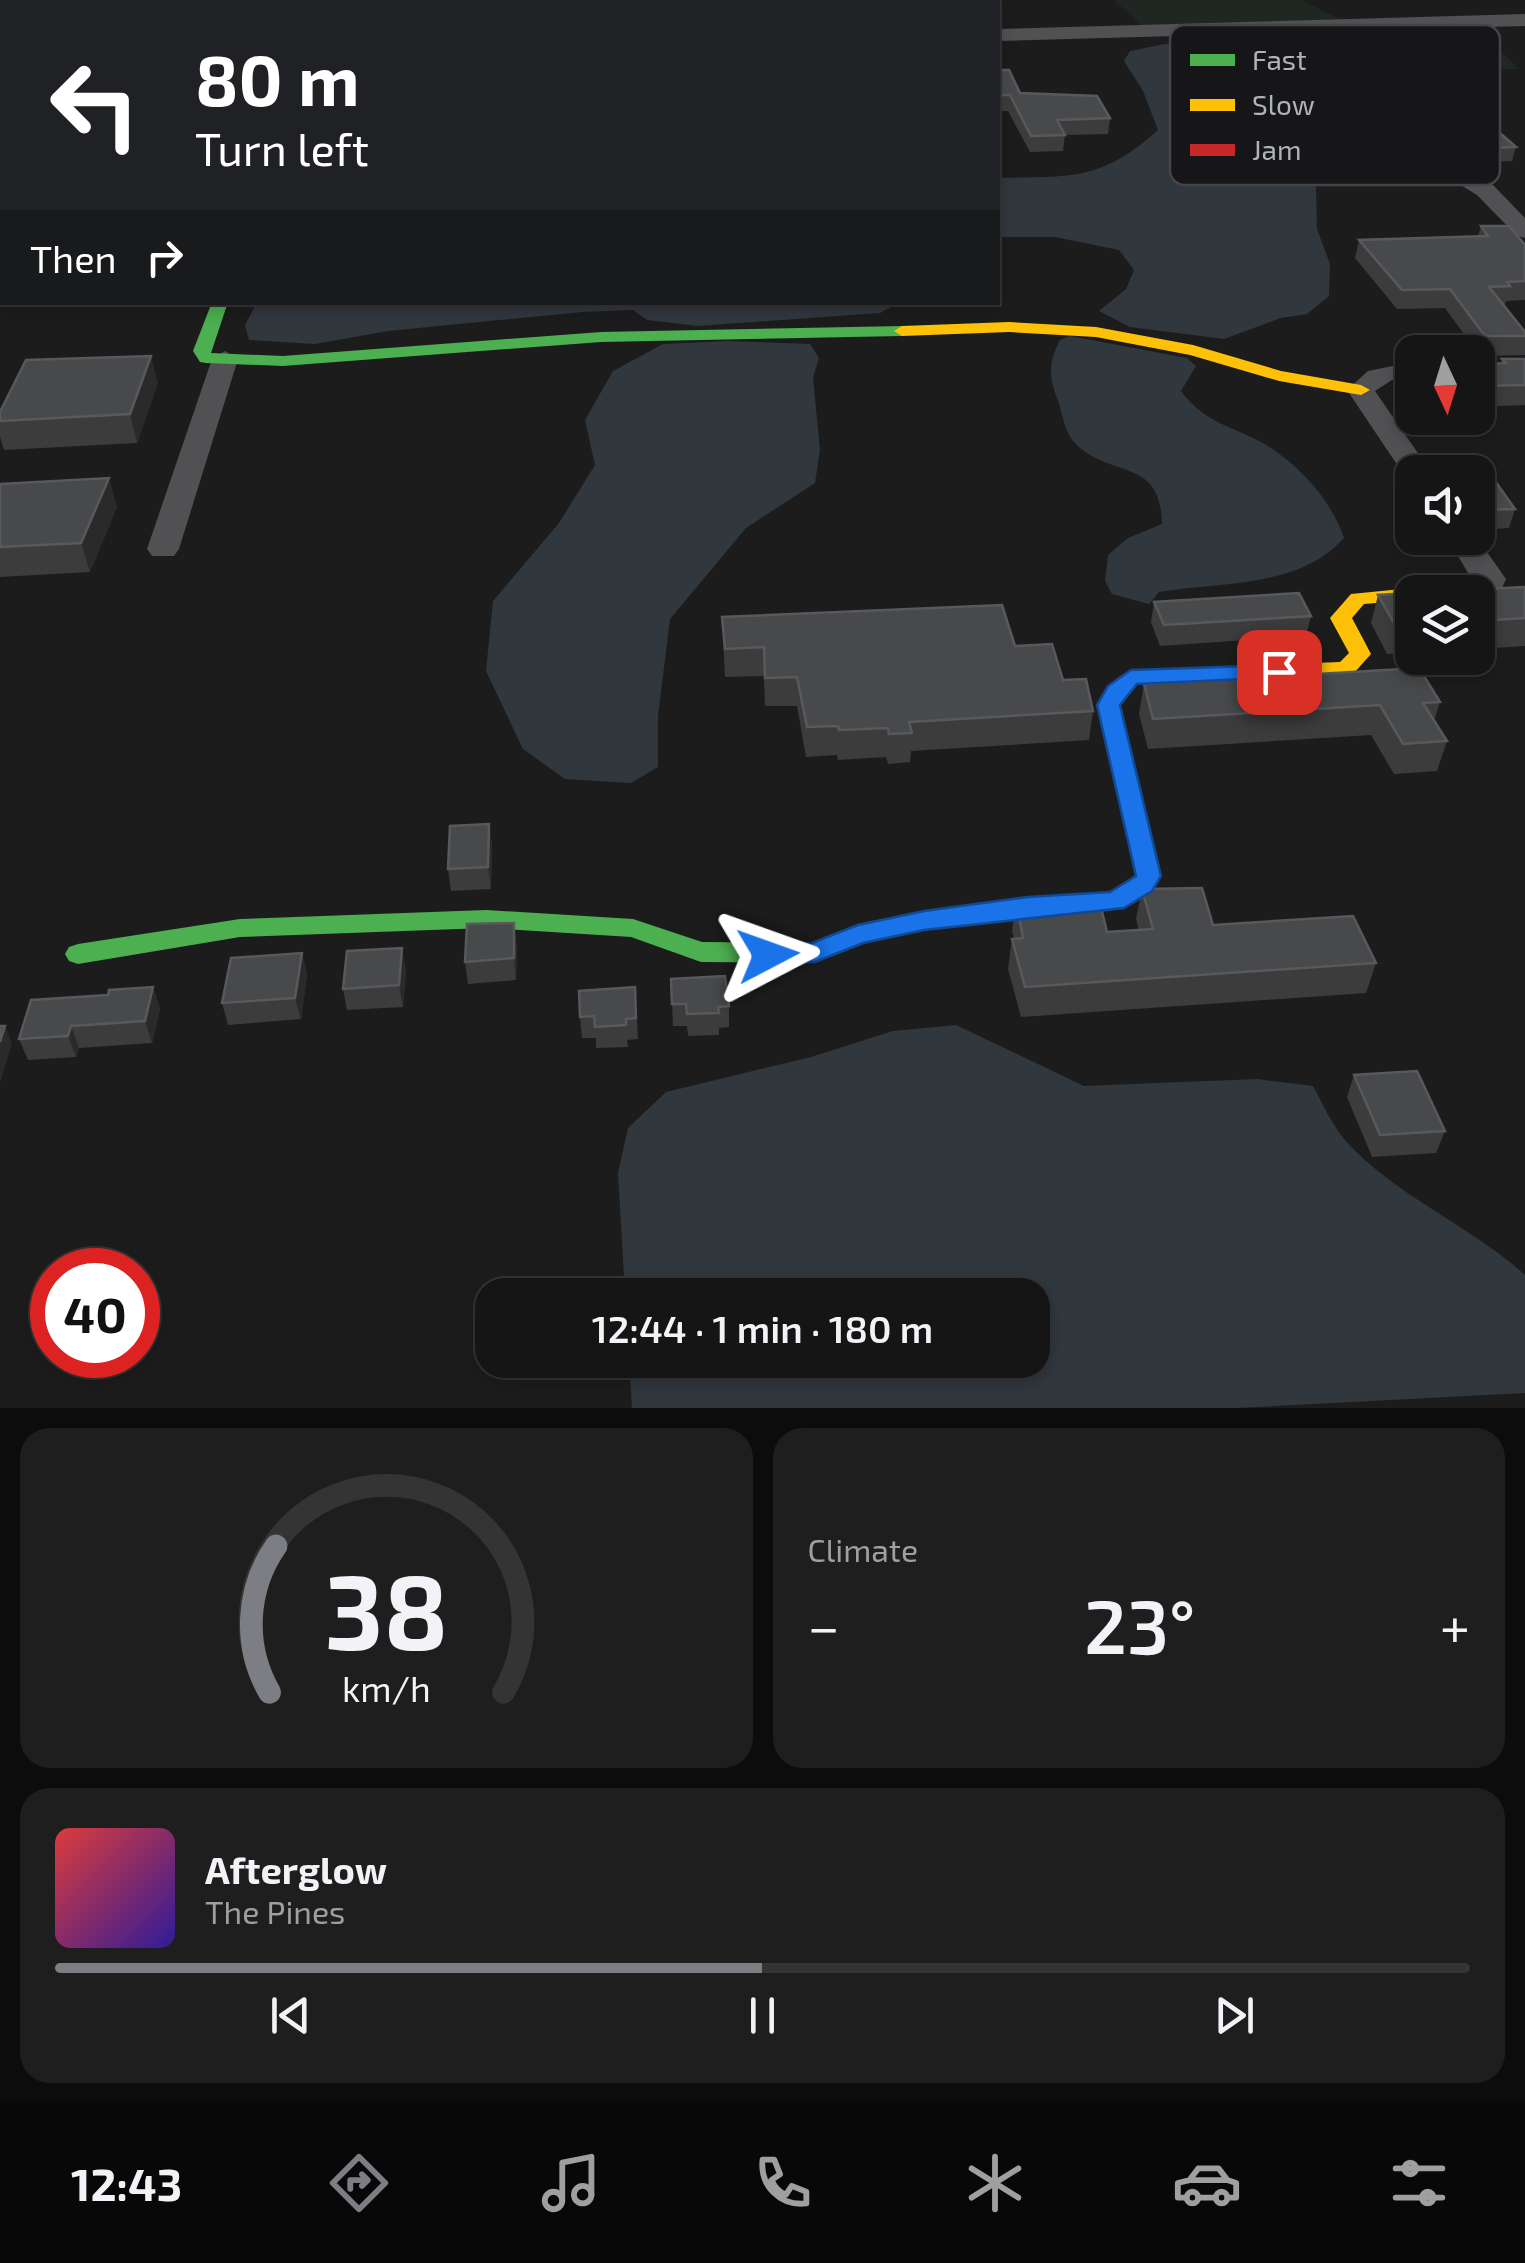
<!DOCTYPE html>
<html lang="en">
<head>
<meta charset="utf-8">
<style>
	:root { --surface:#151515; --page:#1e1e1e; --text:#f1f3f6; --muted:#9d9fa0; --line:#343434; --accent:#7c7e83 }
	body { margin:0; font-family:"Exo 2",sans-serif; background:var(--page); color:var(--text); height:100vh; display:flex; flex-direction:column; font-size:38px; white-space:nowrap }
	* { box-sizing:border-box; margin:0 }
	p { font-size:32px; color:var(--muted) }
	.icon { flex:none; width:55px; height:55px; fill:none; stroke:currentColor; stroke-width:2; stroke-linecap:round; stroke-linejoin:round }
	.map { position:relative; height:1408px; overflow:hidden }
	.details { display:flex; flex-direction:column; gap:20px; padding:20px; background:#0c0c0c; flex:1 }
	.details>* { flex:none }
	.top-card { position:absolute; left:0px; top:0px; width:1000px; height:305px; box-shadow:0 5px 15px #0003,0 0 0 2px var(--line); background:#202124; color:#fff; overflow:hidden }
	.needle { width:65px; rotate:176deg }
	.controls { position:absolute; left:1395px; top:335px; display:grid; gap:20px }
	.controls a { display:grid; place-items:center; width:100px; height:100px; border-radius:20px; background:var(--surface); box-shadow:0 5px 15px #0003,0 0 0 2px var(--line); font-size:50px }
	.speed { position:absolute; left:30px; top:1248px; display:flex; gap:20px; font-size:50px; font-weight:700; text-align:center }
	.speed>* { display:grid; place-content:center; width:130px; height:130px; border-radius:50%; background:var(--surface); box-shadow:0 5px 15px #0003,0 0 0 2px var(--line); line-height:1 }
	.speed .limit { border:15px solid #d22; background:#fff; color:#111 }
	.pin { position:absolute; display:grid; place-items:center; width:85px; height:85px; color:#fff; margin:-42px; border-radius:20px; box-shadow:0 5px 15px #0006 }
	.me { position:absolute; width:110px; margin:-55px; rotate:86deg; stroke-linejoin:round; filter:drop-shadow(0 0 8px #0008) }
	.turn { display:flex; align-items:center; gap:35px; height:210px; padding:0 30px; font-size:45px }
	.turn .icon { width:130px; height:130px; stroke-width:2.5 }
	.turn b { display:block; font-size:70px; line-height:85px }
	.then { display:flex; align-items:center; height:95px; padding:0 30px; background:#0003; gap:20px; font-size:38px }
	.big { font-size:75px; font-weight:600; line-height:1.1 }
	.details .card { flex:1; display:flex; flex-direction:column; justify-content:center; gap:15px; min-width:0; padding:0 35px; border-radius:30px; background:var(--page) }
	.details .dial { align-items:center; gap:0 }
	.dial svg { height:260px; overflow:visible; fill:none; stroke:var(--line); stroke-width:7; stroke-linecap:round; text-anchor:middle }
	.dial text { fill:var(--text); stroke:none }
	.song { display:flex; align-items:center; gap:30px }
	.cover { width:120px; height:120px; border-radius:15px; background:linear-gradient(135deg,hsl(0 70% 55%),hsl(250 70% 35%)) }
	.played { height:10px; border-radius:5px; background:linear-gradient(90deg,var(--accent) 50%,var(--line) 50%) }
	.keys { display:flex; justify-content:space-around; direction:ltr }
	.heat { display:flex; justify-content:space-between; align-items:center; font-size:55px; direction:ltr }
	.details .tiles { flex:1; display:grid; gap:20px; grid-template-columns:1fr 1fr }
	.card:last-child { grid-column:span 2 }
	.trip { position:absolute; left:475px; top:1278px; width:575px; height:100px; border-radius:30px; background:var(--surface); box-shadow:0 5px 15px #0003,0 0 0 2px var(--line); font-weight:600; line-height:100px; text-align:center }
	.tabs { display:flex; height:160px; justify-content:space-around; align-items:center; background:#080808; color:var(--muted) }
	.tabs .icon { width:70px; height:70px }
	.tabs .current { color:var(--accent) }
	.tabs b { font-size:45px; color:var(--text) }
	.map>svg:first-child { display:block }
	.green { fill:#202621 }
	.water { fill:#30373d }
	.lines { fill:none; stroke-linecap:round; stroke-linejoin:round }
	.street { fill:#515154; fill-rule:evenodd }
	.fast { fill:#4caf50; fill-rule:evenodd }
	.slow { fill:#ffc107; fill-rule:evenodd }
	.jam { fill:#c62828; fill-rule:evenodd }
	.wall { fill:#3c3c3d }
	.shaded-wall { fill:#2a2a2a }
	.building { fill:#48494b; stroke:#58595c; stroke-width:2.5 }
	.route { fill:#1a73e8; stroke:#114b97; stroke-width:2.5 }
	.key { fill:#161618; stroke:#444549; stroke-width:2.5 }
	.key-label { font-size:28px; fill:#afb3bb }
</style>
</head>
<body>
<div class="map">
<svg width="1525" height="1408" viewBox="0 0 1525 1408">
	<rect width="100%" height="100%" fill="#1c1c1c"/>
	<path class="green" d="M1114,0h188l45,23 -201,7z
		M1491,43l29,26 -120,2 -17,-23z"/>
	<path class="water" d="M1165,44l54,4 67,58 12,23 18,58 1,42 13,35 -1,32 -22,18 -26,4 -57,21 -94,-12 -31,-16 27,-22 8,-19 -15,-20 -64,-13h-57v-59c73,-2 102,4 160,-48l-15,-39 -19,-30 6,-10z
		M257,302l642,1 -19,10 -182,13 -51,-6 -14,-10 -50,2 -195,19 -73,13 -66,-4 -4,-15z
		M1070,336l117,22 9,8 -15,25c29,39 62,35 97,62 29,21 55,52 66,85 -46,51 -122,43 -185,54l-10,12 -37,-10 -7,-13 3,-26 20,-17 34,-14c-1,-65 -47,-46 -83,-77 -16,-14 -15,-31 -22,-49 -9,-23 -8,-36 3,-58z
		M728,341l82,3 9,14 -6,19 7,73 -5,33 -69,45 -76,91 -12,97v51l-27,16 -66,-4 -42,-30 -37,-78 7,-70 66,-78 36,-58 -10,-45 28,-49 50,-27z
		M956,1025l128,61 173,-7 56,7c10,18 19,39 32,54 51,57 124,84 180,135v118l-289,15h-604l-3,-48h403v-65h-407l-7,-122 10,-45 38,-36 145,-35 82,-26z"/>
	<g class="lines">
		<path class="street" d="M1525,14v12l-193,5 130,135 31,19 32,33v20l-8,-2 -40,-41 -31,-19 -134,-144 -314,9v-12z
			M2,175v14l-2,1v-14z
			M0,213h2v14h-2z
			M225,351l13,8 -59,190 -5,7h-22l-5,-7 65,-190z
			M1412,362v16l-20,2 -17,11 56,81h-19v8l-6,-2 -59,-88 21,-19z
			M1447,538h30l29,41 -8,18 -20,3v-8h-60l5,-7 50,-4z"/>
		<path class="fast" d="M212,302h16l-17,51 72,3 318,-24 301,-6 8,5 -8,5 -301,6 -318,24 -77,-3 -6,-1 -7,-11z
			M1080,894l9,3 4,6 -4,6 -165,20 -60,13 -49,21 -114,-1 -70,-25 -145,-9 -246,9 -162,27 -9,-3 -4,-7 4,-7 9,-3 162,-25 246,-9 147,9 69,23 110,1 46,-19 66,-13z"/>
		<path class="slow" d="M1009,322l87,5 97,18 88,26 80,14 9,5 -9,5 -82,-14 -89,-26 -94,-18 -87,-5 -107,4 -8,-5 8,-5z
			M1412,588l9,4h-9v8l-48,4 -12,14 19,36 -17,19 -211,11 -11,-7 11,-7 197,-8 9,-9 -19,-35 21,-24z"/>
		<path class="jam" d="M1143,670l11,7 -3,5 -14,2 -17,21 41,171c-18,29 -57,43 -90,33l-4,-6 4,-6 43,-7 21,-15 -37,-170c10,-21 21,-35 45,-35z"/>
	</g>
	<path class="wall" d="M1268,29l95,65 -3,16 -36,1 -59,-68z
		M998,70l22,23 90,25 -2,16 -43,1 -2,16 -33,1 -22,-41h-10z
		M1405,85l111,62 -4,14 -48,2 -62,-65z
		M1367,88l78,77 -3,12 -22,-16 -56,-61z
		M1481,226l44,19v55l-19,1 -1,4h-2l22,27v23l-45,1 -35,-48 -48,1 -42,-51 4,-18 119,-4z
		M1502,359h23v46l-47,2v-42l23,-1z
		M1404,368h8v38l-13,-18z
		M158,383l-21,60 -133,7 -4,-13v-25z
		M1478,482l37,27 -6,19 -31,2z
		M0,484l117,23 -27,65 -90,5z
		M1525,587v59l-47,3v-57z
		M1412,593v60l-25,1 -16,-31 7,-28z
		M1154,602l157,14 -5,20 -146,10 -9,-24z
		M722,617l293,29 48,34 30,31 -4,29 -178,11 -1,11 -22,2 -2,-7 -48,3 -1,-5 -31,2 -9,-51h-32l-1,-30 -39,1z
		M1144,684l296,18 -6,19 13,20 -10,30 -43,3 -23,-39 -223,14 -9,-35z
		M489,824l3,21 -1,44 -40,2 -3,-22z
		M1142,889l71,36 163,38 -10,30 -345,24 -13,-48 4,-30h2l-2,-8 4,-30 91,31 32,-2 -3,-11z
		M517,945l-1,35 -48,4 -3,-22z
		M302,953l5,22 -6,44 -73,6 -6,-22z
		M406,970l-3,37 -56,3 -4,-21z
		M671,979l58,27v21l-10,1v7l-31,1 -1,-10h-14z
		M153,987l7,22 -8,34 -73,5 -3,9 -48,3 -9,-21 89,-44z
		M635,987l3,52 -11,1 1,7 -32,1v-10h-14l-2,-21z
		M1354,1075l91,56 -9,22 -64,4 -25,-60z"/>
	<path class="shaded-wall" d="M2,94v24l-2,3v-24z
		M151,356l7,27 -21,60 -7,-29z
		M109,478l8,29 -27,65 -9,-29z
		M489,824l3,21 -1,44 -3,-22z
		M514,923l3,22 -1,35 -2,-22z
		M402,948l4,22 -3,37 -4,-22z
		M302,953l5,22 -6,44 -6,-21z
		M153,987l7,22 -8,34 -7,-22z
		M5,1026l7,17 -12,40v-41z
		M71,1026l8,22 -3,9 -8,-21z"/>
	<path class="building" d="M0,0h60l-2,2h-56v92l-2,3z
		M160,0h499l1,2h-501z
		M855,0h37l1,2h-37z
		M998,70h11l11,23 77,3 13,22 -53,2 8,15 -34,1 -21,-41h-12z
		M1442,83l74,64 -48,2 -63,-64z
		M1481,226h28l16,19v36l-18,1 3,4 -21,1 36,45v4h-40l-35,-47 -48,1 -43,-50 129,-4z
		M151,356l-21,58 -130,7v-9l26,-52z
		M1502,359h23v26l-47,1v-21l28,-2z
		M1404,368h8v11z
		M109,478l-28,65 -81,4v-63z
		M1495,481l20,28 -35,1 -2,-4v-24z
		M1525,587v31l-47,3v-29h-56z
		M1299,593l12,23 -147,9 -10,-23z
		M1412,593v31l-17,1 -17,-30z
		M1002,605l13,41 37,-2 11,36 23,-1 7,32 -184,11 3,11 -23,1 -1,-6 -49,2 -1,-4 -31,1 -10,-50 -32,1 -1,-31 -39,2 -3,-32z
		M1419,668l21,34 -17,1 24,38 -44,3 -23,-39 -227,14 -9,-35z
		M489,824l-1,43 -40,2 2,-43z
		M1202,888l11,37 140,-9 23,47 -351,24 -13,-48 11,-1 -7,-37 82,-6 9,37 46,-3 -11,-40z
		M514,923v35l-49,4 2,-38z
		M402,948l-3,37 -56,4 4,-38z
		M302,953l-7,45 -73,5 9,-45z
		M725,976l4,30 -11,1 1,6 -32,1 -1,-10h-14l-1,-25z
		M153,987l-8,34 -74,5 -3,10 -49,3 12,-39 77,-5 1,-5z
		M635,987l1,31 -10,1v6l-31,2 -1,-11 -14,1 -1,-26z
		M0,1026h5l-5,16z
		M1417,1071l28,60 -65,4 -26,-60z"/>
	<path class="route" d="M1279,665l11,7 -3,5 -150,7 -17,21 41,171 -9,15 -28,17 -200,22 -61,13 -48,19h-56l-4,-7 4,-7 53,-5 46,-18 66,-14 104,-14 82,-5 26,-16 -39,-171 11,-19 23,-16z"/>
	<rect x="1170" y="25" width="330" height="160" rx="15" class="key"/>
	<rect x="1190" y="54" width="45" height="12" fill="#4caf50"/>
	<rect x="1190" y="99" width="45" height="12" fill="#ffc107"/>
	<rect x="1190" y="144" width="45" height="12" fill="#c62828"/>
	<g class="key-label">
		<text x="1252" y="70">Fast</text>
		<text x="1252" y="115">Slow</text>
		<text x="1252" y="160">Jam</text>
	</g>
</svg>
<div class="controls">
<a><svg class="needle" viewBox="-14 -14 28 28"><path d="M0-13l5 13h-10z" fill="#e53935"/><path d="M0 13l5-13h-10z" fill="#9d9fa0"/></svg></a>
<a><svg class="icon" aria-label="sound" viewBox="0 0 24 24"><path d="M4 9h4l5-4v14l-5-4H4zM17 9q2 3 0 6"/></svg></a>
<a><svg class="icon" aria-label="layers" viewBox="0 0 24 24"><path d="M12 4l9 5-9 5-9-5zM3 14l9 5 9-5"/></svg></a>
</div>
<div class="speed"><div class="limit">40</div></div>
<div class="pin" style="left:1279px;top:672px;background:#d93025"><svg class="icon" aria-label="arrive" viewBox="0 0 24 24"><path d="M6 21V4h12l-3 4 3 4H6"/></svg></div>
<svg class="me" style="left:768px;top:955px" viewBox="-20 -20 40 40"><path d="M0-17L14 15 0 8-14 15z" fill="#1a73e8" stroke="#fff" stroke-width="4"/></svg>
<div class="trip">12:44 · 1 min · 180 m</div>
<div class="top-card">
<div class="turn"><svg class="icon" aria-label="left" viewBox="0 0 24 24"><path d="M17 20v-9H6M10 6l-5 5 5 5"/></svg><div><b>80 m</b>Turn left</div></div>
<div class="then">Then<svg class="icon" aria-label="right" viewBox="0 0 24 24"><path d="M7 20v-9h11M14 6l5 5-5 5"/></svg></div>
</div>
</div>
<section class="details">
<div class="tiles">
<div class="card dial"><svg viewBox="0 0 100 80">
<path d="M14 69A42 42 0 1 1 86 69"/>
<path d="M14 69A42 42 0 0 1 16 24" stroke="#7c7e83"/>
<text x="50" y="56" font-size="32" font-weight="700">38</text>
<text x="50" y="72" font-size="11">km/h</text>
</svg></div>
<div class="card"><p>Climate</p>
<div class="heat"><a>−</a><b class="big">23°</b><a>+</a></div>
</div>
<div class="card">
<div class="song"><i class="cover"></i><div><b>Afterglow</b><p>The Pines</p></div></div>
<div class="played"></div>
<div class="keys"><svg class="icon" aria-label="previous" viewBox="0 0 24 24"><path d="M18 5L8 12l10 7zM5 5v14"/></svg><svg class="icon" aria-label="pause" viewBox="0 0 24 24"><path d="M8 5v14M16 5v14"/></svg><svg class="icon" aria-label="next" viewBox="0 0 24 24"><path d="M6 5l10 7-10 7zM19 5v14"/></svg></div>
</div>
</div>
</section>
<nav class="tabs">
<b>12:43</b>
<svg class="icon current" aria-label="directions" viewBox="0 0 24 24"><path d="M12 3l9 9-9 9-9-9zM9 14v-3h6M13 9l2 2-2 2"/></svg>
<svg class="icon" aria-label="music" viewBox="0 0 24 24"><path d="M9 18V5l10-2v13"/><circle cx="6" cy="18" r="3"/><circle cx="16" cy="16" r="3"/></svg>
<svg class="icon" aria-label="phone" viewBox="0 0 24 24"><path d="M5 4h4l2 5-3 2q2 4 5 5l2-3 5 2v4C11 20 4 13 5 4z"/></svg>
<svg class="icon" aria-label="climate" viewBox="0 0 24 24"><path d="M12 3v18M4 7l16 10M4 17L20 7"/></svg>
<svg class="icon" aria-label="car" viewBox="0 0 24 24"><path d="M5 17H2v-5l4-1 3-4h7l3 4 3 1v5h-3M9 17h6M6 11h13"/><circle cx="7" cy="17" r="2"/><circle cx="17" cy="17" r="2"/></svg>
<svg class="icon" aria-label="filters" viewBox="0 0 24 24"><path d="M4 7h16M4 17h16"/><circle cx="9" cy="7" r="2"/><circle cx="15" cy="17" r="2"/></svg>
</nav>
</body>
</html>
